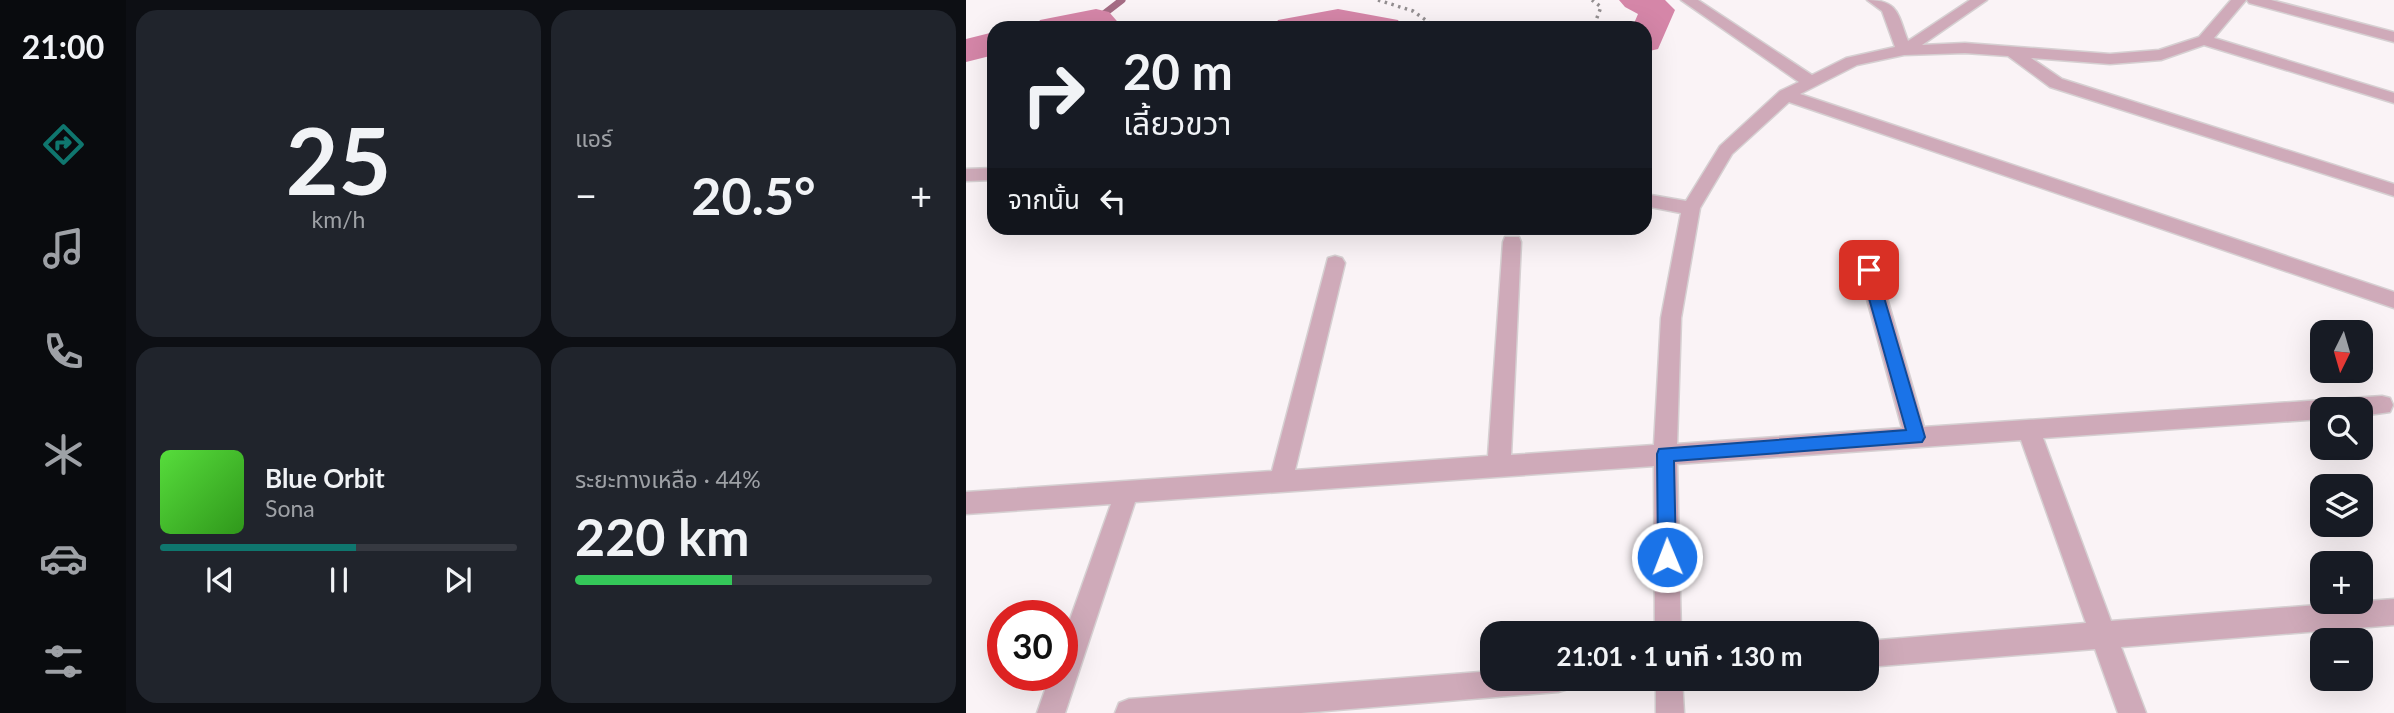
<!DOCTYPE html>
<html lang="th">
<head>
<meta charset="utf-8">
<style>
	:root { --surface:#171b24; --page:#20242c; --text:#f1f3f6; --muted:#9ea1a6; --line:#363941; --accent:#0f766e }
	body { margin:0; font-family:Lato,"Noto Sans Thai",sans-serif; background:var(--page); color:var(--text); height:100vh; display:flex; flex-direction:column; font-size:26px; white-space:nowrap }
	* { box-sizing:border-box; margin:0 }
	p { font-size:23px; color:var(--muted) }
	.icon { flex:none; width:38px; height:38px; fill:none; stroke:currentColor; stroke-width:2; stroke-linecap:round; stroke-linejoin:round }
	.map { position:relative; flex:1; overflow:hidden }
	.drawer { display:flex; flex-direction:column; gap:10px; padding:10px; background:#0d0f14; width:840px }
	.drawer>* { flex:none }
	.banner { position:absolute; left:21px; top:21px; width:665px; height:214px; border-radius:21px; box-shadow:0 7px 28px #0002; background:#171b24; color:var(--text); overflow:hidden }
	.needle { width:46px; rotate:185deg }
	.tools { position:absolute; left:1344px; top:320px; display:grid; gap:14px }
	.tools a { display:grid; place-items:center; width:63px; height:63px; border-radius:14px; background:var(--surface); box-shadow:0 7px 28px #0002; font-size:35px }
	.speed { position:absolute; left:21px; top:600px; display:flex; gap:14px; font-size:35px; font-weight:700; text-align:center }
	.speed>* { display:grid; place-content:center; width:91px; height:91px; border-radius:50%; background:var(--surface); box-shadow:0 7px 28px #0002; line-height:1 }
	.speed .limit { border:10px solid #d22; background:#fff; color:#111 }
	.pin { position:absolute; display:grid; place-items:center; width:60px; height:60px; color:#fff; margin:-30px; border-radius:14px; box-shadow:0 4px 10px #0006 }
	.me { position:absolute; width:77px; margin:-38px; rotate:359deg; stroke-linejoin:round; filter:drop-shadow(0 0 5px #0008) }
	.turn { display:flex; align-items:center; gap:24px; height:147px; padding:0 21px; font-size:32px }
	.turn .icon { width:91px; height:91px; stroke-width:2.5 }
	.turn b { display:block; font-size:49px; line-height:60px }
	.then { display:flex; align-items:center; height:66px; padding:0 21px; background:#0003; gap:14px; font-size:26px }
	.big { font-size:52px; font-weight:700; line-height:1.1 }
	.drawer .tile { flex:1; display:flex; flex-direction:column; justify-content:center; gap:10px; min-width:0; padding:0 24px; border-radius:21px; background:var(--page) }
	.drawer .dial { align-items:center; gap:0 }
	.dial b { font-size:91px; line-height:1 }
	.song { display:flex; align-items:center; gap:21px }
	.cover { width:84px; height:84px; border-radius:10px; background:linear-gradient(135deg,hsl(110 70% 55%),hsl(110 70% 35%)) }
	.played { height:7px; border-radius:4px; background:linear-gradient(90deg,var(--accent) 55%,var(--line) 55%) }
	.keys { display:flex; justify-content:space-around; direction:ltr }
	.heat { display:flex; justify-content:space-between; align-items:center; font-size:38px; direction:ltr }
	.charge { height:10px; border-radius:5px; background:linear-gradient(90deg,#34c759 44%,var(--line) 0) }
	.drawer .tiles { flex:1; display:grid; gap:10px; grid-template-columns:repeat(2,1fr) }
	.trip { position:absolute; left:514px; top:621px; width:399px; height:70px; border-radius:21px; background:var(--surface); box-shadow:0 7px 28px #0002; font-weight:700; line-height:70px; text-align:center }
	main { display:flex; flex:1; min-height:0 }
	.tabs { display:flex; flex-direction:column; width:126px; justify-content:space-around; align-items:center; background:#090b0e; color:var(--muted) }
	.tabs .icon { width:49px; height:49px }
	.tabs .active { color:var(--accent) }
	.tabs b { font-size:32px; color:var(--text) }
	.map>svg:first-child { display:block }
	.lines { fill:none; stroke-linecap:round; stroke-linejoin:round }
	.stream { stroke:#a46c84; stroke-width:7 }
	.river { fill:#d586a8; fill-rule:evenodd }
	.street-casing { stroke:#d6d0d2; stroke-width:3 }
	.path { stroke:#938e90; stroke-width:3.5; stroke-dasharray:2.5 4.5; stroke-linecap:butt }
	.street { fill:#cfaab9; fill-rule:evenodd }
	.route { fill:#1a73e8; stroke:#114b97; stroke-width:2 }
</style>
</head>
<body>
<main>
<nav class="tabs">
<b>21:00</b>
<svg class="icon active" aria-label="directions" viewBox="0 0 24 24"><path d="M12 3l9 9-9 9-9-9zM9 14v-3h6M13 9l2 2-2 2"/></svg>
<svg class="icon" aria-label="music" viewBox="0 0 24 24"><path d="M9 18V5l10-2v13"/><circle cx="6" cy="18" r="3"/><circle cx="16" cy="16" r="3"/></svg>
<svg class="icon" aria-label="phone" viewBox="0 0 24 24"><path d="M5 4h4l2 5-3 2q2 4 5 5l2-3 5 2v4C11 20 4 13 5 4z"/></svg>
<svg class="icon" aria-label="climate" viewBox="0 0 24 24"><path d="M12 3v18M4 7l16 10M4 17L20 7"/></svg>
<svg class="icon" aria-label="car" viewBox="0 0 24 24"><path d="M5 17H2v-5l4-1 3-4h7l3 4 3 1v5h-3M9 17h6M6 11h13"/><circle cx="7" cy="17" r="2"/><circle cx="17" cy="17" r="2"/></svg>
<svg class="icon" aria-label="filters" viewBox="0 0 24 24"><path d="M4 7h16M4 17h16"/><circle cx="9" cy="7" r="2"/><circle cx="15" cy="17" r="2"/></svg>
</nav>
<section class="drawer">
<div class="tiles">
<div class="tile dial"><b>25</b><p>km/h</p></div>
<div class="tile"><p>แอร์</p>
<div class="heat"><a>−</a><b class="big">20.5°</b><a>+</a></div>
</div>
<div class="tile">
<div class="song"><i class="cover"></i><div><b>Blue Orbit</b><p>Sona</p></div></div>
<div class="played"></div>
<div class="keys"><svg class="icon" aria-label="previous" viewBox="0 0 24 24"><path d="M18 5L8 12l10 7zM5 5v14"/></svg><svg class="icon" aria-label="pause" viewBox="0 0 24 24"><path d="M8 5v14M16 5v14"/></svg><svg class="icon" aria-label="next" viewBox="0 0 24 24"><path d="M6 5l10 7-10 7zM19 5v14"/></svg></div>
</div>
<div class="tile"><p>ระยะทางเหลือ · 44%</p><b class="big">220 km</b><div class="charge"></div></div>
</div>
</section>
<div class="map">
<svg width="1428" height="713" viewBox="0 0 1428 713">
	<rect width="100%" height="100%" fill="#faf3f6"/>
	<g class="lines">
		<path class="stream" d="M130,20l26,-20"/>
		<path class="river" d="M653,0h46l10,10 -17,39 -13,3v-24h-13l6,-14 -13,-7z
			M130,9l13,3 14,16h-88l5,-8z
			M372,9l60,11 5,8h-130l5,-8z
			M28,32v23l-28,7v-23z"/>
		<defs>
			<path id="street" d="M715,0h17l114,75 34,-17 49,-11 -13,-36 -15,-11c32,0 31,15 41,41l62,-41h17l-65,45 43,-2 145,11 49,-4 40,-13 32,-37h15l-32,38 180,55v10l-190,-58 -43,15 -51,4 -79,-6 31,21 332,105v12l-344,-109 -42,-31 -43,-3 -61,2 -47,10 -57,29 594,198v16l-605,-206 -57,52 -32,54 -19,110 -4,126 225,-16 -43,-158 3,-5 7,-2 7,2 3,5 45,157 458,-31 8,2 3,7 -3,7 -29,4v-6h-39v9l-279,19 68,183 283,-22v26l-273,22 25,66h-28l-23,-64 -228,18v-26l219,-18 -65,-183 -344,24 4,170h-26l-1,-168 -519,36 -70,211h-28l13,-37h12v-34l49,-138 -145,10v-22l306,-21 56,-213 7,-2 7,2 3,5 -50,207 193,-14 15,-214 2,-5h14l2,5 -10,213 143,-10 7,-127 20,-105 -36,-7v-12l41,7 34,-55 60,-55 19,-9z
				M1281,0h24l123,32v10l-145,-39z
				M28,168v12l-28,1v-12z
				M527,671v8h78l-3,10 -10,3 -257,21h-186l4,-10 10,-4z
				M690,679h26l2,34h-28z"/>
		</defs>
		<use href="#street" class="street-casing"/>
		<path class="path" d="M412,0l35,11 24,17
			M614,28l15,-5 6,-16 -9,-7"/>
		<use href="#street" class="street"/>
	</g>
	<path class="route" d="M903,265l7,5 49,167 -3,5 -248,19 2,96 -2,6 -7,3 -7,-3 -2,-6 -1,-103 2,-5 247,-19 -45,-160z"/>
</svg>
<div class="tools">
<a><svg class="needle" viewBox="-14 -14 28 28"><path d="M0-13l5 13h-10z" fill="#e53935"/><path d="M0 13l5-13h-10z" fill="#9ea1a6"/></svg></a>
<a><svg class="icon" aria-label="search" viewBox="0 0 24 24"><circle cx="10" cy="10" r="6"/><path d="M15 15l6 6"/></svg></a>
<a><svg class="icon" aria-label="layers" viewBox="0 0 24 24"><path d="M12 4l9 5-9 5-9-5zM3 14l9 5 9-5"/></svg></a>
<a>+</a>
<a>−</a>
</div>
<div class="speed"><div class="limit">30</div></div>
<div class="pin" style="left:903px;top:270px;background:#d93025"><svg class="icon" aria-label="arrive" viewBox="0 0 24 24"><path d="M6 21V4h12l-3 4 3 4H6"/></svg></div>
<svg class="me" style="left:701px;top:557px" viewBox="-20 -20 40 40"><circle r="17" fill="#1a73e8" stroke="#fff" stroke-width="3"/><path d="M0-11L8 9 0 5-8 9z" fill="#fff"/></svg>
<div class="trip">21:01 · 1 นาที · 130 m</div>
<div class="banner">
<div class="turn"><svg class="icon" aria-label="right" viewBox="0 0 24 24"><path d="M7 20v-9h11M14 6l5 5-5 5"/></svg><div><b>20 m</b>เลี้ยวขวา</div></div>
<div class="then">จากนั้น<svg class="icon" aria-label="left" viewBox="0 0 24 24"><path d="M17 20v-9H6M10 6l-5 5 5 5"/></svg></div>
</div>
</div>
</main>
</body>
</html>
